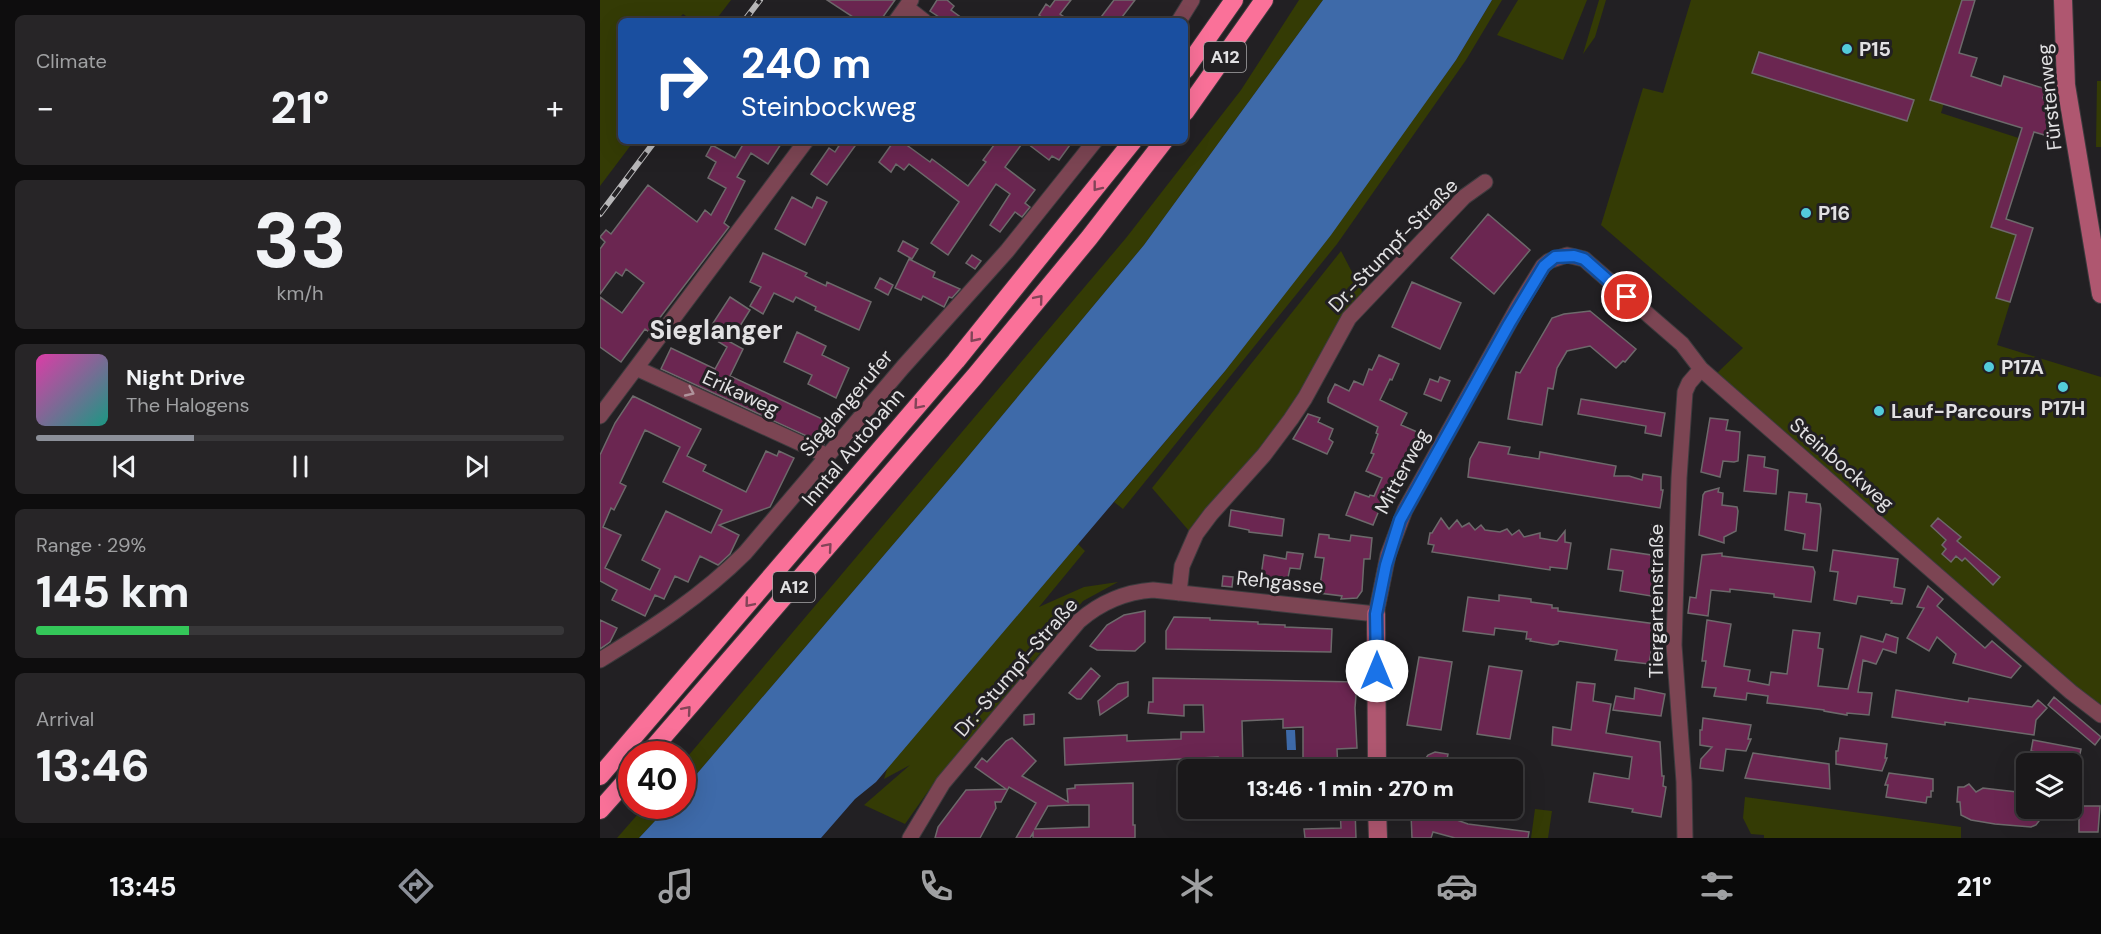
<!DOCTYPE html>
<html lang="en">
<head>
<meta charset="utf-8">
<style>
	:root { --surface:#1a181a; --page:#272527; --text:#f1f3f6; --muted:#9fa0a2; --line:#383739; --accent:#8c9099 }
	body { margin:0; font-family:"DM Sans",sans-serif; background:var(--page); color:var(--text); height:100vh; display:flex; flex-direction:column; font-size:22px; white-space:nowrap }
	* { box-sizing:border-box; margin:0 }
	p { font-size:20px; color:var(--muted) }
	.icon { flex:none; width:33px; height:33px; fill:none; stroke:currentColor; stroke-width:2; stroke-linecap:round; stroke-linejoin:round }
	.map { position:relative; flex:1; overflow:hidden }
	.sheet { display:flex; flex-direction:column; gap:15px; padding:15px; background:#0e0d0e; width:600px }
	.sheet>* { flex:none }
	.guide { position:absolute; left:18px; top:18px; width:570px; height:126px; border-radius:9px; box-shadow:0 6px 24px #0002,0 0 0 2px var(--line); background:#1a4fa0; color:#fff; overflow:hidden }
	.fabs { position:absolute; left:1416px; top:753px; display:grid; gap:12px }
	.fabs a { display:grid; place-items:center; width:66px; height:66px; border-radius:9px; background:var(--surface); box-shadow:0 6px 24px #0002,0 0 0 2px var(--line); font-size:30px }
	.speed { position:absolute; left:18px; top:741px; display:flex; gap:12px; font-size:30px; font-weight:700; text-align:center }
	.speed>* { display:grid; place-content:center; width:78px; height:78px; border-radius:50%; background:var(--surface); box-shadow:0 6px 24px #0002,0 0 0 2px var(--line); line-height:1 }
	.speed .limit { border:9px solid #d22; background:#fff; color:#111 }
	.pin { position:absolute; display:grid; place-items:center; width:51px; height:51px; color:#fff; margin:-26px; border:3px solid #fff; border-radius:50%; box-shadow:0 2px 6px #0007 }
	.me { position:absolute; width:66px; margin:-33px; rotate:0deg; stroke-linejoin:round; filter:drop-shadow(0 0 4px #0008) }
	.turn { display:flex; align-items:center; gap:21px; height:126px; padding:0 24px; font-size:27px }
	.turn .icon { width:78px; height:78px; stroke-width:2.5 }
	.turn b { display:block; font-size:42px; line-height:51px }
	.big { font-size:45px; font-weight:800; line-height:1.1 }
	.sheet .widget { flex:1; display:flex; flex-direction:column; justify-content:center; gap:9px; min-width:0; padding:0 21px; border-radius:9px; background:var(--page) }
	.sheet .dial { align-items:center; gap:0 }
	.dial b { font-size:78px; line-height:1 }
	.song { display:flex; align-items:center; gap:18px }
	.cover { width:72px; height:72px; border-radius:9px; background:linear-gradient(135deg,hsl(320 70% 55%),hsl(170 70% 35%)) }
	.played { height:6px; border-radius:3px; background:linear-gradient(90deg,var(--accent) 30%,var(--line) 30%) }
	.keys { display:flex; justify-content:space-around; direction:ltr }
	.heat { display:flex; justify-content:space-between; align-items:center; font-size:33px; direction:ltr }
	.charge { height:9px; border-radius:4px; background:linear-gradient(90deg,#34c759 29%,var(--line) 0) }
	.trip { position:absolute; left:578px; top:759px; width:345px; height:60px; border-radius:9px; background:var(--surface); box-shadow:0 6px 24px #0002,0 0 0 2px var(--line); font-weight:800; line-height:60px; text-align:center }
	.tabs { display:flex; height:96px; justify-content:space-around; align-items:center; background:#0a0a0a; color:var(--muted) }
	.tabs .icon { width:42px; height:42px }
	.tabs .active { color:var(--accent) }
	.tabs b { font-size:27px; color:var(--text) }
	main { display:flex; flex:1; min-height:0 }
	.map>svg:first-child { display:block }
	.green { fill:#343b05 }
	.water { fill:#3e6aa9 }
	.building { fill:#6b2651; stroke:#6d696b; stroke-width:1.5; fill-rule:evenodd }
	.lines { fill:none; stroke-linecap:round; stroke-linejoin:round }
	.street-casing { stroke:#3d3b3e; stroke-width:17 }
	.secondary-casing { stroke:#3d3b3e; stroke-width:20 }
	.highway-casing { stroke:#3d3b3e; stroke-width:20 }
	.street { stroke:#7c4553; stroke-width:15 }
	.secondary { stroke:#af5770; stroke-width:18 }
	.highway { stroke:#fa7199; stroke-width:18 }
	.rail-casing { stroke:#b8b7b9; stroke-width:6 }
	.rail { stroke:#222023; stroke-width:4; stroke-dasharray:11; stroke-linecap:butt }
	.oneway { stroke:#834458 }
	.oneway2 { stroke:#af939b }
	.route-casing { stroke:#114b97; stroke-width:15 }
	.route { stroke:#1a73e8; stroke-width:10 }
	.poi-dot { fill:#53cbdb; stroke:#222023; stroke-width:2 }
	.labels { text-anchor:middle; stroke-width:6; stroke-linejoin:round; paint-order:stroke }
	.shield { fill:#222023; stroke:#a8a7a9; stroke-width:1.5 }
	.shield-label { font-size:18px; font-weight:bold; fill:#e2e1e3 }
	.poi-label { font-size:20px; font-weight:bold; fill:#e2e1e3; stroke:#222023; text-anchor:start }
	.street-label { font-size:20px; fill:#e2e1e3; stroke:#222023 }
	.district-label { font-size:26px; font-weight:bold; fill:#e2e1e3; stroke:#222023 }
</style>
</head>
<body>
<main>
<section class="sheet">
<div class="widget"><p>Climate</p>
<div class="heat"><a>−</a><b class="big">21°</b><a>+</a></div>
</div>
<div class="widget dial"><b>33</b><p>km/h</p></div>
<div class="widget">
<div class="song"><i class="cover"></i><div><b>Night Drive</b><p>The Halogens</p></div></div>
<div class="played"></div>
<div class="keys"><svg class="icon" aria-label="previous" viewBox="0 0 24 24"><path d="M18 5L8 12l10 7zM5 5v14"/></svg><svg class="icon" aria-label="pause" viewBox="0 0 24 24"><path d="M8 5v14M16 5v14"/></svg><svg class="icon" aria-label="next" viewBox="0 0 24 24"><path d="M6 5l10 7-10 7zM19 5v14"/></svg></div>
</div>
<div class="widget"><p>Range · 29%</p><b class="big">145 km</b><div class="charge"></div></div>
<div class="widget"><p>Arrival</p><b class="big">13:46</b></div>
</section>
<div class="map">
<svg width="1501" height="838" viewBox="0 0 1501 838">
	<rect width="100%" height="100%" fill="#222023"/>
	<path class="green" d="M0,0h131l-16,21h-22l-10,-7 -7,7h-55v120h13l-34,45z
		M699,0h24l-179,245 -188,226 -273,319v-28l443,-524 115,-148z
		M892,0h10l-36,60 -129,184 -214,265 -9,-7 111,-131 231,-311z
		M918,0h69l-24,60 -66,-25z
		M999,0h7l-11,37 -12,17z
		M1091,0h284l-34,113 90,29 -25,77 27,9 -36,117 104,32v328l-28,-20 -357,-311 27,-26 -142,-123 42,-137 20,5z
		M1497,81h4v66h-5z
		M741,251l23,44 -77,122 -97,115 -38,-44z
		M478,544l7,7 -46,56 45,-20 34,-5 -35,19 -147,179 -31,44 -41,-19 46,-40 -26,14 4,-13z
		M1145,797l216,30v11h-197v-3l-13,-1 -8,-16z
		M45,806h24l-30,32h-22z
		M935,809l17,2 -4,27h-17z"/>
	<path class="water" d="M723,0h169l-36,60 -125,175 -106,136 -349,411 -21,17 -34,39h-182l30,-32h13l1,-16 273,-319 188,-226z
		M686,730h9l1,20h-9z"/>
	<path class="building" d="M227,0h68l-15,21h-21z
		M337,0h10l7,6 -3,4 15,11h-21l-15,-10z
		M455,0h16l-11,14 10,7h-23l-8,-6 7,-11 4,3z
		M514,0h21l-16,21h-21z
		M1362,0h13l-16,53 18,5 -6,18 30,10 3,-10 42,13 -3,9 7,2 -3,10 4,27 -17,-5 -28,87 27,9 -23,74 -14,-4 20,-63 -25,-8 31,-99 -92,-28z
		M1159,52l155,48 -7,21 -155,-48z
		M145,141h38l-15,23 -17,-11 -14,24 8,4 -21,42 5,4 -80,105 -4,-3 -24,33 -21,-15v-50l22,16 22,-30 -18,-14 -4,7 -6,-4 -16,22v-45l5,-7 -5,-5 6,-7 5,4 37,-49 49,37 8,-12 6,5 15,-27 -18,-10 8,-16 -10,-6 6,-11 23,13z
		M242,141h5l8,5 -28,39 -16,-11 18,-26 6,4z
		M294,141h7l29,21 2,-3 36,27 18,-24 -3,-2 14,-19h67l6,4 -11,15 -7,-4 -3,4 -25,-19 -19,26 30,23 -10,13 5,4 -8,10 -7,-5 -15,20 -10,-7 20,-31 -14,-10 -48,71 -17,-12 28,-41 -50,-38 -5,6 -8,-6 -5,8 -12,-10z
		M192,197l20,11 5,-11 10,5 -22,43 -30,-16z
		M888,214l42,36 -36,44 -43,-36z
		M303,241l15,8 -6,10 -14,-8z
		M163,253l44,20 -2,3 21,10 1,-4 44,20 -12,28 -44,-20 1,-3 -20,-10 -3,5 -19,-9 -11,21 -13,-8 11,-19 -11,-5z
		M372,255l9,6 -6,8 -9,-6z
		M309,259l26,13 -2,5 27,12 -8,9 -3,-1 -5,10 -21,-11 -2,4 -26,-12z
		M280,278l13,7 -5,10 -13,-7z
		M812,282l49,21 -21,46 -48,-22z
		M130,297l20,13 -20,32 13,7 -13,27 103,48 -9,20 -163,-75 10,-21 44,21 12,-22 -21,-13z
		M990,311l46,38 -11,13 -2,-1 -7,7 -26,-22 -23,5 -10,17 -4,21 -5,-1 -6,37 -34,-6 8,-47 4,1 32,-55 12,-4z
		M197,332l29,14 -4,9 27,13 -13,30 -28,-14 4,-9 -28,-13z
		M779,355l20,9 -7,16 -2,-1 -10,21 27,13 -6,12 23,10 -12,26 -7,-3 -15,34 -3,-1 -14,34 -27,-10 9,-23 14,5 1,-2 4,1 8,-18 -16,-7 8,-17 -3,-1 7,-19 -2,-1 2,-6 -50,-25v-4l7,-14 14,7 5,-10 9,4 6,-16 3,1z
		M840,377l10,4 -9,20 -17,-7 6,-15 8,3z
		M33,396l68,33 -14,27 19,9 -3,6 43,21 20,-41 11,5 2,-5 15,7 -24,49 -51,18 20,10 -9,19 -12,11 -18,-9 -12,26 -13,-6 -11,23 -9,-4 -10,21 -33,-16 5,-10 -17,-9v-126l15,-32zM45,430l35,17 -17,35 59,28 -11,23 -45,-22 -24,49 18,9 -10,21 -45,-22 16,-33 -18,-8 8,-19 3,2 12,-24 -6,-3z
		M981,399l84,14 -4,23 -16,-3 1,-7 -68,-12z
		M708,414l12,4 -2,4 15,7 -4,10 4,3 -6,12 -34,-15z
		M1110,418l18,2 -2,10 14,2 -2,29 -4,1 -11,-1 -3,16 -19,-5z
		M879,442l31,5 -2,7 31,5 1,-7 76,14 -2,10h15l13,4 1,-6 18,3v13h2l-3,18 -192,-31 2,-18z
		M1148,455l17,2 -1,10 14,3 -2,24 -32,-3z
		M1119,488l-1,4 5,1 -1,12 15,2 1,4 -2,20 -12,6v6l-25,-8 4,-40 2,-3z
		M1189,492l18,2 -1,8 14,2 1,5 -4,42 -14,-2 2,-15 -20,-4z
		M631,510l53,9 -2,17 -33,-4v-2l-20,-4z
		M841,518l8,11 8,-9 5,7 7,-4 6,7 6,-5 4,5 15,2 7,-3 5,6 7,-5 5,7 16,-4v5l17,3 8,-10v11l6,1 -4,26 -17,-2v3l-118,-18 2,-7 -6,-1 2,-11h2z
		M1338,518l23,19 -4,4 43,36 -7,8 -28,-27 -3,3 -6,-5 -5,6 -9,-8 4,-5 -4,-4 4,-5 -15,-14z
		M1052,525l12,2 -2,10 -11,-2z
		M719,534l10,1v3l21,3 1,-6 21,3 -2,21h-6l-2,32 -5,7 -16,1 1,-3 -23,-3 5,-35 -9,-1z
		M1011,549l47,7 -7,40 -31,-5 3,-20 -15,-2z
		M1233,550l65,9 -4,28 11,2 -3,15 -11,-1 1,-2 -34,-5 -2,8 -22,-4 4,-28 -8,-1z
		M687,552l16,2 -3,15 -10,-1 -4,19 -26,-4 4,-28 22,4z
		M1122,553v3l91,11 2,5 -4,30 -37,-5v-3l-44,-5v3l-19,-2 -3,26 -20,-3 2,-16 6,1 6,-43z
		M623,576l10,1 -1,10 -10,-1z
		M1328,586l15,13 -6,7 48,42 7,-7 29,25 -10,12 -58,-15 3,-9 -19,-17 -8,14 -22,-13 17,-30 -7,-1z
		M899,595l32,4v3l21,3v3h6v3l98,13 -7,40 -34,-4 2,-10 -58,-9 -1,3 -5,1 -23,-4 1,-2h-5l1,-7 -32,-4 -1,7 -31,-4 5,-34 31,4z
		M545,611v31l-10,9 -38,-1 -7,-4 17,-21 17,-10z
		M574,617l36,1v2l48,2v2l27,1v2l47,2 -1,23 -165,-3v-18z
		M0,620l17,8 -7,14 -10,7z
		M1107,620l24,4 -7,42 26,4 -2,11 21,4 2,-13 16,2 6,-44 27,3 -2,15 5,1 -5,37 30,3 13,-53 22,6 3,-8 12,4 -2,15 -13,-4 -7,15 -13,-4 -5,32 14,1 -3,22 -22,-2v2l-23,-4v-1l-57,-7 1,-7 -21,-3 -1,7 -32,-4 2,-8 -14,-1 4,-26h-4z
		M819,657l33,5 -11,68 -34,-5z
		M889,666l33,5 -12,68 -33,-5z
		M491,668l9,8 -19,23h-4l-8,-6z
		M553,678l204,4 -2,26 2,40 -20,1 1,21h-35v-43l-20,1v-9l-41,2 1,41 -25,1v-6l-153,8 -1,-27 63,-3v6l54,-2v-7h23l-1,-27h-19v11l-36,-3 1,-11h4z
		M528,682v14l-28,19 -2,-14 20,-17z
		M977,682l18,2 -2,17 18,3 -5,29 54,9 2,34h2l-1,10 3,1 -5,30 -29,-5 1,-3 -44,-7 5,-29 35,6 3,-22 -80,-12 1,-18 18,3z
		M1035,688l30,6 -4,22 -48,-6 3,-14 18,3z
		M1296,690l72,12 1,-4 63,9 6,-7 9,8 -11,12 -2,15 -89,-13v3l-53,-8z
		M1454,697l47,40 -6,8 -47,-40z
		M434,714v10l-10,1v-10z
		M1103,718l48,7 -3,14h3l-5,12 -20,-2 -3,22 -23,-3 1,-9 11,-12 -12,-2v-15h2z
		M412,738l24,23 -14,15 46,26 -1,-13 8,-1v-3l58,-2v42h2v13h-102v-5l-3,5h-14l20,-35 -27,-16 -8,15h-6l1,6 -16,30h-45l3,-11 28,-37 40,-1 -31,-22 7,-9 5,4 19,-21zM473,805h16v22l-54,2 13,-23z
		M1240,738l47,6 -2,14h2l-5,13 -46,-7v-13h2z
		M1433,740l48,9 -2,10 -48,-8z
		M835,752l13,2 -3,16h-23l1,-8 5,-7z
		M1153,753l76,11 1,25 -85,-11z
		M1289,773l44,6v12h-2v6h-4l-1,6 -40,-6 2,-12h-3z
		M1369,784l7,8 7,-4 34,4v3l9,1v12h23l-13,17 -5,2 -36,-3 -24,-4 -10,-5 -1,-13h-3l1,-15h6z
		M1479,806h21l-2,26h-19z
		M817,808h17l21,6 -1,5 14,5 61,8 -1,6h-73l-22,-6 -2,6h-19l-1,-24 4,1z
		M755,809l1,29h-51l-1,-9 37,-1 -1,-18z"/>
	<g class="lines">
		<defs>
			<path id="street" d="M306,7l18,14
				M296,21l15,-21
				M579,21l13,-21
				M36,368l192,88
				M0,416l206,-275
				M579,593l3,-27 14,-32 15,-20 53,-59 27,-36 14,-21 44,-80 115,-121 21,-15
				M0,660c51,-31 102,-64 145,-107l158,-186 104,-116 88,-110
				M310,838l33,-55 136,-162c22,-19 45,-29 74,-31l223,24 12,-59 17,-45 114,-205 24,-39 6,-5 18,-6 17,4 98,85 19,25 370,323 30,23
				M1085,838l-1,-56 -10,-137 5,-167 6,-86 4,-9 12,-14"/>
			<path id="secondary" d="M1463,0l3,85 35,209
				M776,614l1,156
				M777,808l1,30"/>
			<path id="highway" d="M585,70l49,-70
				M585,112l79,-112
				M48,754l327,-378 114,-138 75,-97
				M0,776l356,-415 177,-220
				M0,810l32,-36"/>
		</defs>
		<use href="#street" class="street-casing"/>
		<use href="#secondary" class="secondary-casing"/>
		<use href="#highway" class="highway-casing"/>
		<use href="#street" class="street"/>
		<use href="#secondary" class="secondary"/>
		<use href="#highway" class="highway"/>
		<defs>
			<path id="rail" d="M144,21l16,-21
				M0,214l55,-73"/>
		</defs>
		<use href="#rail" class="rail-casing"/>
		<use href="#rail" class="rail"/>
	</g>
	<defs><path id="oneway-chevron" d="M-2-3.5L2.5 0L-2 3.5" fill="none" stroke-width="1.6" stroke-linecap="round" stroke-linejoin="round" transform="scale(1.5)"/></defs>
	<g class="oneway">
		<use href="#oneway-chevron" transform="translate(497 187) rotate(128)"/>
		<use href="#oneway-chevron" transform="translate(439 299) rotate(-50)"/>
		<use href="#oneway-chevron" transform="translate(374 338) rotate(129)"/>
		<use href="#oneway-chevron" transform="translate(318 405) rotate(131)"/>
		<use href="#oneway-chevron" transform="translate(228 547) rotate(-49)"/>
		<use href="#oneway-chevron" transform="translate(149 603) rotate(130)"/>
		<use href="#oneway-chevron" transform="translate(87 710) rotate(-49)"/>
	</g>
	<use class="oneway2" href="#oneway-chevron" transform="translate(90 392) rotate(25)"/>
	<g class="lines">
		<defs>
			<path id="route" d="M777,671l-1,-57 10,-49 14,-45 109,-196 35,-58 11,-9 19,-1 10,3 43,38"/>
		</defs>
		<use href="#route" class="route-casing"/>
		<use href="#route" class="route"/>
	</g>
	<g class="poi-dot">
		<circle cx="1247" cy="49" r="6"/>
		<circle cx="1206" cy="213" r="6"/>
		<circle cx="1389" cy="367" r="6"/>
		<circle cx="1463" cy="387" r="6"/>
		<circle cx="1279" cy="411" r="6"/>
	</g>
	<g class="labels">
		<g class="shield">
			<rect x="604" y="42" width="42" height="30" rx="4.5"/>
			<rect x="173" y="572" width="42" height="30" rx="4.5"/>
		</g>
		<g class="shield-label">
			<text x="625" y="63">A12</text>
			<text x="194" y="593">A12</text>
		</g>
		<g class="poi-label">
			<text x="1259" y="56">P15</text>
			<text x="1218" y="220">P16</text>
			<text x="1401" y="374">P17A</text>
			<text x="1463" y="415" text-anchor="middle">P17H</text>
			<text x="1291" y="418">Lauf-Parcours</text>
		</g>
		<g class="street-label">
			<text transform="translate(1449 97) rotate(-96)" y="7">Fürstenweg</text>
			<text transform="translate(793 245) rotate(-46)" y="7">Dr.-Stumpf-Straße</text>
			<text transform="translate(141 393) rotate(25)" y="7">Erikaweg</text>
			<text transform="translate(246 403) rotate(-50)" y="7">Sieglangerufer</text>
			<text transform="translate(253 447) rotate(-50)" y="7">Inntal Autobahn</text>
			<text transform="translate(1242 464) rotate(41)" y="7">Steinbockweg</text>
			<text transform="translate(802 471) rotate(-62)" y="7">Mitterweg</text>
			<text transform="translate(680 582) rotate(6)" y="7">Rehgasse</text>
			<text transform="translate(1056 601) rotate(-90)" y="7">Tiergartenstraße</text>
			<text transform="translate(416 667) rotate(-49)" y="7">Dr.-Stumpf-Straße</text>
		</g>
		<g class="district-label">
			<text x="116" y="339">Sieglanger</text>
		</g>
	</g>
</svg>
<div class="fabs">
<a><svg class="icon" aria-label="layers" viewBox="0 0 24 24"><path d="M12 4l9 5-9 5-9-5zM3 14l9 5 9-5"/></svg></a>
</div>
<div class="speed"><div class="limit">40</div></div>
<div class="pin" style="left:1027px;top:297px;background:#d93025"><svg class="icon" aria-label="arrive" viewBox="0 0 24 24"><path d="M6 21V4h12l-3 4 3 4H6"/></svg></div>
<svg class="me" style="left:777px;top:671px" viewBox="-20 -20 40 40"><circle r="19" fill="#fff"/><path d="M0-13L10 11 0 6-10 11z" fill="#1a73e8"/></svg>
<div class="trip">13:46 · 1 min · 270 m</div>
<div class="guide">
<div class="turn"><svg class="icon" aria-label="right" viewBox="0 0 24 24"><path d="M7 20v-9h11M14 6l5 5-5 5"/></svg><div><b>240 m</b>Steinbockweg</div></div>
</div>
</div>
</main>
<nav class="tabs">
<b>13:45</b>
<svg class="icon active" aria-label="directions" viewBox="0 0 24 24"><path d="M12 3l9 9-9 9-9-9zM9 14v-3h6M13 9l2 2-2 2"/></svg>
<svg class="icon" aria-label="music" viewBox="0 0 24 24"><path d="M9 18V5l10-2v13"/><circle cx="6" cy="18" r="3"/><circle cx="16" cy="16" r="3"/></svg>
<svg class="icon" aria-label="phone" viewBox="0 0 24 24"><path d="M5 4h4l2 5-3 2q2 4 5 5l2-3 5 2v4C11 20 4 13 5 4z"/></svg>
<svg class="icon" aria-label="climate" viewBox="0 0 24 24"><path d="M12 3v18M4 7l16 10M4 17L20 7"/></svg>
<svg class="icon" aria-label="car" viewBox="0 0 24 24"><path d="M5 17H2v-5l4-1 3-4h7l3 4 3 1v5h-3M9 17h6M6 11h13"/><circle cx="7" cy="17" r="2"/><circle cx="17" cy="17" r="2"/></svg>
<svg class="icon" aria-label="filters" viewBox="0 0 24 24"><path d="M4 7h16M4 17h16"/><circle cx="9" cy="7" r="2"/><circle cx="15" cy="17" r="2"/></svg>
<b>21°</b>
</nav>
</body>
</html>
